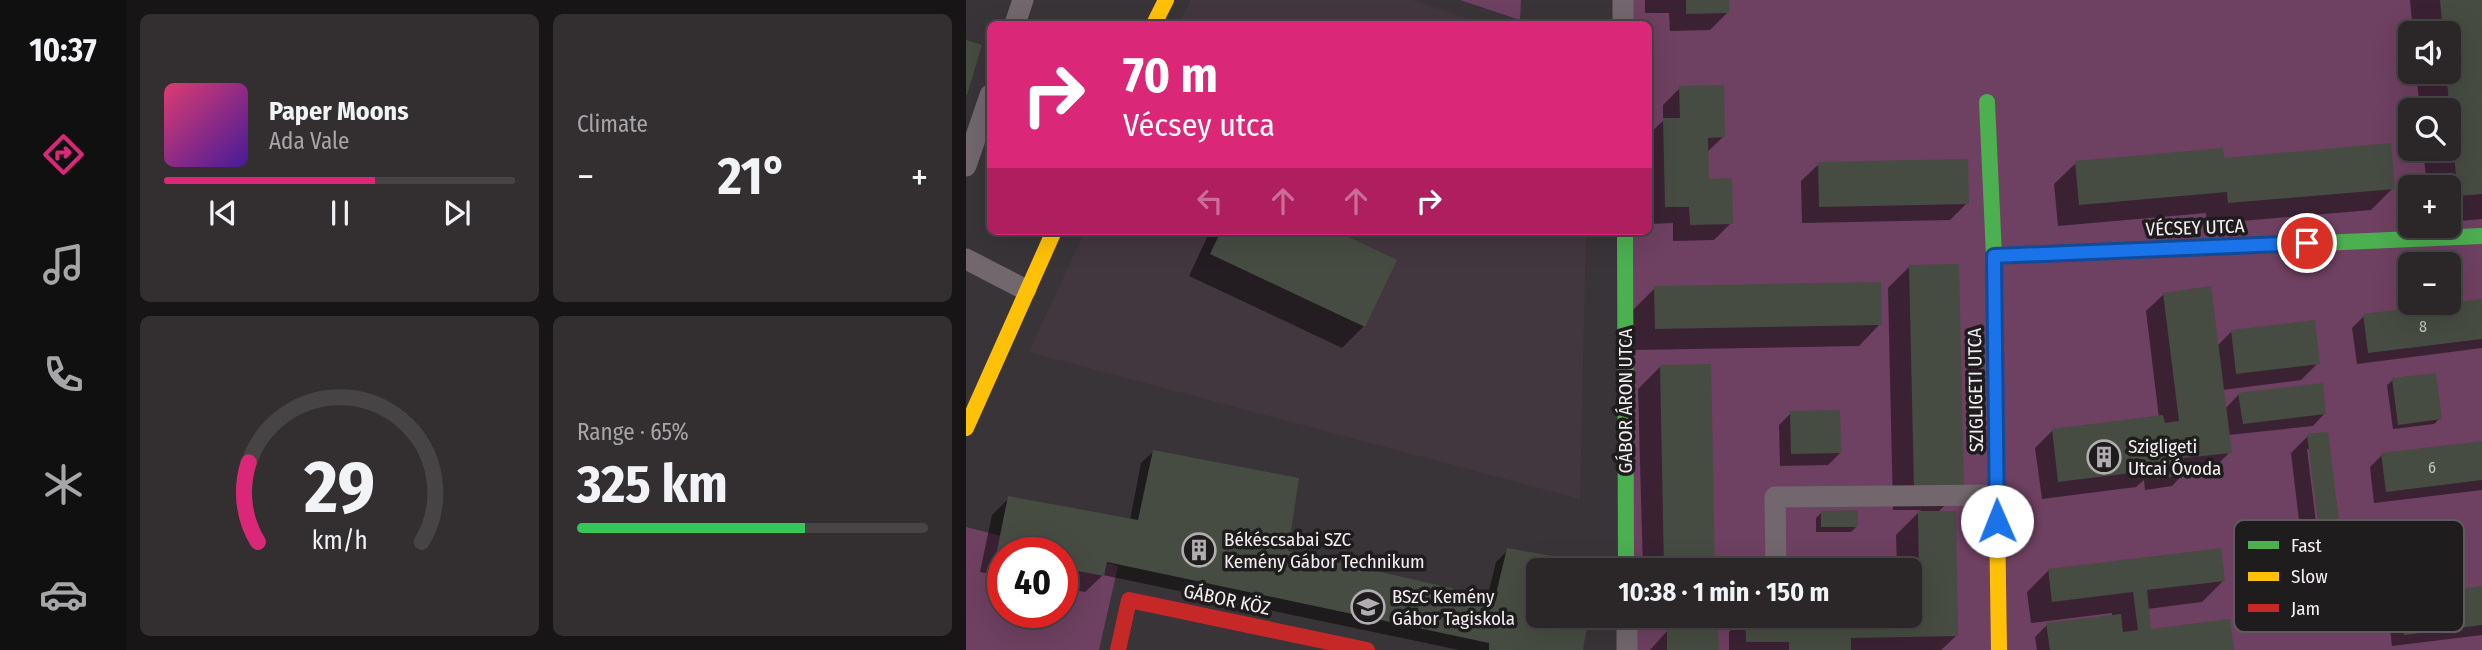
<!DOCTYPE html>
<html lang="en">
<head>
<meta charset="utf-8">
<style>
	:root { --surface:#2b2729; --page:#332f31; --text:#f1f3f6; --muted:#a6a5a8; --line:#474446; --accent:#db2777 }
	body { margin:0; font-family:"Fira Sans Condensed",sans-serif; background:var(--page); color:var(--text); height:100vh; display:flex; flex-direction:column; font-size:26px; white-space:nowrap }
	* { box-sizing:border-box; margin:0 }
	p { font-size:23px; color:var(--muted) }
	.icon { flex:none; width:38px; height:38px; fill:none; stroke:currentColor; stroke-width:2; stroke-linecap:round; stroke-linejoin:round }
	.map { position:relative; flex:1; overflow:hidden }
	.sheet { display:flex; flex-direction:column; gap:14px; padding:14px; background:#181517; width:840px }
	.sheet>* { flex:none }
	.top-card { position:absolute; left:21px; top:21px; width:665px; height:214px; border-radius:10px; box-shadow:0 7px 28px #0002,0 0 0 2px var(--line); background:#db2777; color:#fff; overflow:hidden }
	.tools { position:absolute; left:1432px; top:21px; display:grid; gap:14px }
	.tools a { display:grid; place-items:center; width:63px; height:63px; border-radius:10px; background:var(--surface); box-shadow:0 7px 28px #0002,0 0 0 2px var(--line); font-size:35px }
	.speed { position:absolute; left:21px; top:537px; display:flex; gap:14px; font-size:35px; font-weight:700; text-align:center }
	.speed>* { display:grid; place-content:center; width:91px; height:91px; border-radius:50%; background:var(--surface); box-shadow:0 7px 28px #0002,0 0 0 2px var(--line); line-height:1 }
	.speed .limit { border:10px solid #d22; background:#fff; color:#111 }
	.pin { position:absolute; display:grid; place-items:center; width:60px; height:60px; color:#fff; margin:-30px; border:4px solid #fff; border-radius:50%; box-shadow:0 2px 7px #0007 }
	.me { position:absolute; width:77px; margin:-38px; rotate:359deg; stroke-linejoin:round; filter:drop-shadow(0 0 5px #0008) }
	.turn { display:flex; align-items:center; gap:24px; height:147px; padding:0 21px; font-size:32px }
	.turn .icon { width:91px; height:91px; stroke-width:2.5 }
	.turn b { display:block; font-size:49px; line-height:60px }
	.lanes { display:flex; align-items:center; height:66px; padding:0 21px; background:#0003; justify-content:center; gap:35px; direction:ltr }
	.lanes .off { opacity:.35 }
	.big { font-size:52px; font-weight:700; line-height:1.1 }
	.sheet .tile { flex:1; display:flex; flex-direction:column; justify-content:center; gap:10px; min-width:0; padding:0 24px; border-radius:10px; background:var(--page) }
	.sheet .dial { align-items:center; gap:0 }
	.dial svg { height:182px; overflow:visible; fill:none; stroke:var(--line); stroke-width:7; stroke-linecap:round; text-anchor:middle }
	.dial text { fill:var(--text); stroke:none }
	.song { display:flex; align-items:center; gap:21px }
	.cover { width:84px; height:84px; border-radius:10px; background:linear-gradient(135deg,hsl(340 70% 55%),hsl(260 70% 35%)) }
	.played { height:7px; border-radius:4px; background:linear-gradient(90deg,var(--accent) 60%,var(--line) 60%) }
	.keys { display:flex; justify-content:space-around; direction:ltr }
	.heat { display:flex; justify-content:space-between; align-items:center; font-size:38px; direction:ltr }
	.charge { height:10px; border-radius:5px; background:linear-gradient(90deg,#34c759 65%,var(--line) 0) }
	.sheet .tiles { flex:1; display:grid; gap:14px; grid-template-columns:repeat(2,1fr) }
	.trip { position:absolute; left:560px; top:558px; width:396px; height:70px; border-radius:10px; background:var(--surface); box-shadow:0 7px 28px #0002,0 0 0 2px var(--line); font-weight:700; line-height:70px; text-align:center }
	main { display:flex; flex:1; min-height:0 }
	.tab-bar { display:flex; flex-direction:column; width:126px; justify-content:space-around; align-items:center; background:#111010; color:var(--muted) }
	.tab-bar .icon { width:49px; height:49px }
	.tab-bar .active { color:var(--accent) }
	.tab-bar b { font-size:32px; color:var(--text) }
	.map>svg:first-child { display:block }
	.built { fill:#43373f }
	.green { fill:#6e4061; fill-rule:evenodd }
	.shadow { fill:#0007; fill-rule:evenodd }
	.building { fill:#464c41 }
	.lines { fill:none; stroke-linecap:round; stroke-linejoin:round }
	.street { stroke:#71676d; stroke-width:21 }
	.fast { stroke:#4caf50; stroke-width:16 }
	.slow { stroke:#ffc107; stroke-width:16 }
	.jam { stroke:#c62828; stroke-width:16 }
	.route-casing { stroke:#114b97; stroke-width:18 }
	.route { stroke:#1a73e8; stroke-width:12 }
	.labels { text-anchor:middle; stroke-width:7; stroke-linejoin:round; paint-order:stroke }
	.number-label { font-size:16px; fill:#c8c6c5 }
	.street-label { font-size:19px; fill:#f3eef1; stroke:#1f1c1e }
	.poi-label { font-size:19px; fill:#f3eef1; stroke:#1f1c1e; text-anchor:start }
	.key { fill:#1f1c1e; stroke:#5f5b5d; stroke-width:2 }
	.key-label { font-size:19px; fill:#f3eef1 }
</style>
</head>
<body>
<main>
<nav class="tab-bar">
<b>10:37</b>
<svg class="icon active" aria-label="directions" viewBox="0 0 24 24"><path d="M12 3l9 9-9 9-9-9zM9 14v-3h6M13 9l2 2-2 2"/></svg>
<svg class="icon" aria-label="music" viewBox="0 0 24 24"><path d="M9 18V5l10-2v13"/><circle cx="6" cy="18" r="3"/><circle cx="16" cy="16" r="3"/></svg>
<svg class="icon" aria-label="phone" viewBox="0 0 24 24"><path d="M5 4h4l2 5-3 2q2 4 5 5l2-3 5 2v4C11 20 4 13 5 4z"/></svg>
<svg class="icon" aria-label="climate" viewBox="0 0 24 24"><path d="M12 3v18M4 7l16 10M4 17L20 7"/></svg>
<svg class="icon" aria-label="car" viewBox="0 0 24 24"><path d="M5 17H2v-5l4-1 3-4h7l3 4 3 1v5h-3M9 17h6M6 11h13"/><circle cx="7" cy="17" r="2"/><circle cx="17" cy="17" r="2"/></svg>
</nav>
<section class="sheet">
<div class="tiles">
<div class="tile">
<div class="song"><i class="cover"></i><div><b>Paper Moons</b><p>Ada Vale</p></div></div>
<div class="played"></div>
<div class="keys"><svg class="icon" aria-label="previous" viewBox="0 0 24 24"><path d="M18 5L8 12l10 7zM5 5v14"/></svg><svg class="icon" aria-label="pause" viewBox="0 0 24 24"><path d="M8 5v14M16 5v14"/></svg><svg class="icon" aria-label="next" viewBox="0 0 24 24"><path d="M6 5l10 7-10 7zM19 5v14"/></svg></div>
</div>
<div class="tile"><p>Climate</p>
<div class="heat"><a>−</a><b class="big">21°</b><a>+</a></div>
</div>
<div class="tile dial"><svg viewBox="0 0 100 80">
<path d="M14 69A42 42 0 1 1 86 69"/>
<path d="M14 69A42 42 0 0 1 10 34" stroke="#db2777"/>
<text x="50" y="56" font-size="32" font-weight="700">29</text>
<text x="50" y="72" font-size="11">km/h</text>
</svg></div>
<div class="tile"><p>Range · 65%</p><b class="big">325 km</b><div class="charge"></div></div>
</div>
</section>
<div class="map">
<svg width="1516" height="650" viewBox="0 0 1516 650">
	<rect width="100%" height="100%" fill="#393437"/>
	<path class="built" d="M225,0h221l72,24h-305z
		M119,231h501l-6,268 -551,-147z"/>
	<path class="green" d="M494,0h61l-1,20z
		M662,0h854v650h-850v-34h277v-46h-277l-3,-339h19v-207h-20zM1444,33h38v39h-38zM1444,110h38v39h-38zM1444,187h38v39h-38zM1444,264h38v39h-38z
		M0,527l152,39 -19,84h-133zM37,553h59v59h-59z"/>
	<path class="shadow" d="M679,0h82v13l-17,17 -40,1 -1,-18h-24z
		M1444,0h72v219l-34,3v-35h-21l-4,-38h25v-39h-28l-4,-38h32v-39h-35z
		M714,88l43,49 -17,16 1,28 24,42 -17,17 -41,1v-18l-24,1 -1,-89 15,-14v-16z
		M1256,160l171,28 -22,22 -164,14 -1,-11 -148,13 -4,-42 22,-21z
		M853,164l148,39 -17,17 -148,3 -1,-42z
		M244,231h122l32,95 -22,22 -153,-72z
		M943,267l53,221 -25,25 19,123 -15,14h-212v-18l16,-16h164v-46h-12l-1,-35 25,-25h-28l-5,-222z
		M689,288l225,36 -21,22 -225,4 -1,-40z
		M1198,294l53,52 15,-15 86,32 -17,17 -79,10 3,19 14,-15 85,20 -11,12 -85,9 2,17 -17,17 -29,4 -12,13 -27,4 -1,-10 -8,7 -94,12 -7,-51 18,-18 106,-12 -13,-107z
		M1516,301v47l-125,16 -5,-36 12,-12z
		M743,366l5,204h-71l-5,-181 22,-22z
		M1427,380l47,38 -6,6 -41,5 -6,-44z
		M825,413l49,40 -12,12 -48,1 -1,-41z
		M1342,436l35,133 -17,17 -19,2 -16,-135zM1341,449h4l16,132h-4z
		M1516,442v48l-108,13 -4,-36 12,-12z
		M187,452l133,101 201,45 9,-36 12,-12 88,15 -1,5h-57v46h49l-6,34h-122l-356,-75 -18,17 -23,-4v-35h-59v23l-23,-4 12,-57 17,-17 121,22 11,-57z
		M856,512l35,14 -6,6h-35v-14z
		M1083,570l175,10 -22,22 -55,7 3,22 82,19h-195l-2,-13 12,-12 65,-8v-4l-81,10 -4,-31z
		M1516,588v47l-90,11 -4,-36 12,-12z
		M702,630l49,20h-67z"/>
	<path class="building" d="M720,0h43v13l-43,1z
		M1474,0h42v194l-24,2 -12,-124h2v-39h-5z
		M0,40l16,5 -15,50h-1z
		M758,85l1,52 -17,1 1,41 23,-1 1,46 -43,1 -1,-18h-24l-2,-89h17l-1,-32z
		M1425,143l4,46 -167,14 -1,-11 -148,13 -4,-44 148,-13 1,10z
		M1002,159l1,45 -150,3 -1,-45z
		M255,231h115l61,29 -32,67 -155,-73z
		M993,264l5,224 -50,1 -5,-224z
		M915,282l1,43 -227,4 -1,-43z
		M1245,286l21,167 -49,5 3,17 -30,4 -1,-9 -97,12 -6,-53 111,-14 2,8 14,-2 -16,-128z
		M1516,299v40l-114,14 -5,-39z
		M1349,320l5,44 -84,10 -5,-44z
		M745,364l4,206h-51l-4,-205z
		M1470,373l6,46 -44,6 -6,-47z
		M1357,383l3,31 -83,10 -5,-31z
		M874,410l1,43 -50,1 -1,-43z
		M1362,432l17,137 -21,3 -17,-138z
		M1516,441v39l-96,12 -5,-39z
		M187,450l146,28 -11,73 207,47 12,-50 91,16 -1,6h-59v46h51l-6,34h-94v-7l-382,-81 -3,14 -42,-8v-15h-59v4l-7,-2 12,-59 130,24z
		M892,510v17h-37v-16z
		M952,511h38l2,125 -107,2v12h-62v-8h-43l-1,-26h164v-34h10z
		M1255,548l4,33 -78,9 4,39 79,-10 4,31h-184l-4,-27 75,-9 2,18 15,-2 -5,-38 -81,10 -4,-33z
		M1516,586v39l-78,10 -5,-39z
		M701,628h51l1,22h-52z"/>
	<g class="lines">
		<path class="street" d="M657,0v24
			M49,24l8,-24
			M0,166l24,-71
			M0,259l60,31
			M810,570l-1,-73 222,-2
			M661,616v34"/>
		<path class="fast" d="M1021,102l7,154 3,256
			M659,231l1,339
			M1283,246l233,-10"/>
		<path class="slow" d="M188,24l12,-24
			M0,428l88,-197
			M1031,512l2,138"/>
		<path class="jam" d="M1028,256l255,-10
			M152,650l11,-50 238,50"/>
	</g>
	<g class="lines">
		<defs>
			<path id="route" d="M1031,521l-3,-265 313,-13"/>
		</defs>
		<use href="#route" class="route-casing"/>
		<use href="#route" class="route"/>
	</g>
	<defs>
		<symbol id="building-ring" viewBox="-11 -11 22 22"><circle r="9.5" fill="#1f1c1e" stroke="#b2adb0" stroke-width="1.5"/><path d="M-4-6H4V6H1V3H-1V6H-4ZM-2.5-4.3h1.7v1.8h-1.7ZM.8-4.3h1.7v1.8H.8ZM-2.5-1h1.7V.8h-1.7ZM.8-1h1.7V.8H.8Z" fill="#b2adb0"/></symbol>
		<symbol id="school-ring" viewBox="-11 -11 22 22"><circle r="9.5" fill="#1f1c1e" stroke="#b2adb0" stroke-width="1.5"/><path d="M0-5L7-2L0 1L-7-2ZM-4 1L0 2.5L4 1V4Q0 6-4 4Z" fill="#b2adb0"/></symbol>
	</defs>
	<g fill-rule="evenodd">
		<use href="#building-ring" x="1119" y="438" width="38" height="38"/>
		<use href="#building-ring" x="214" y="531" width="38" height="38"/>
		<use href="#school-ring" x="383" y="588" width="38" height="38"/>
	</g>
	<g class="labels">
		<g class="number-label">
			<text x="1457" y="332">8</text>
			<text x="1466" y="473">6</text>
		</g>
		<g class="street-label">
			<text transform="translate(1229 227) rotate(-2)" y="7">VÉCSEY UTCA</text>
			<text transform="translate(1009 390) rotate(-91)" y="7">SZIGLIGETI UTCA</text>
			<text transform="translate(659 401) rotate(-90)" y="7">GÁBOR ÁRON UTCA</text>
			<text transform="translate(261 599) rotate(12)" y="7">GÁBOR KÖZ</text>
		</g>
		<g class="poi-label">
			<text x="1162" y="453">Szigligeti<tspan x="1162" dy="22">Utcai Óvoda</tspan></text>
			<text x="258" y="546">Békéscsabai SZC<tspan x="258" dy="22">Kemény Gábor Technikum</tspan></text>
			<text x="426" y="603">BSzC Kemény<tspan x="426" dy="22">Gábor Tagiskola</tspan></text>
		</g>
	</g>
	<rect x="1268" y="520" width="230" height="112" rx="10" class="key"/>
	<rect x="1282" y="541" width="31" height="8" fill="#4caf50"/>
	<rect x="1282" y="572" width="31" height="9" fill="#ffc107"/>
	<rect x="1282" y="604" width="31" height="8" fill="#c62828"/>
	<g class="key-label">
		<text x="1325" y="552">Fast</text>
		<text x="1325" y="583">Slow</text>
		<text x="1325" y="615">Jam</text>
	</g>
</svg>
<div class="tools">
<a><svg class="icon" aria-label="sound" viewBox="0 0 24 24"><path d="M4 9h4l5-4v14l-5-4H4zM17 9q2 3 0 6"/></svg></a>
<a><svg class="icon" aria-label="search" viewBox="0 0 24 24"><circle cx="10" cy="10" r="6"/><path d="M15 15l6 6"/></svg></a>
<a>+</a>
<a>−</a>
</div>
<div class="speed"><div class="limit">40</div></div>
<div class="pin" style="left:1341px;top:243px;background:#d93025"><svg class="icon" aria-label="arrive" viewBox="0 0 24 24"><path d="M6 21V4h12l-3 4 3 4H6"/></svg></div>
<svg class="me" style="left:1031px;top:521px" viewBox="-20 -20 40 40"><circle r="19" fill="#fff"/><path d="M0-13L10 11 0 6-10 11z" fill="#1a73e8"/></svg>
<div class="trip">10:38 · 1 min · 150 m</div>
<div class="top-card">
<div class="turn"><svg class="icon" aria-label="right" viewBox="0 0 24 24"><path d="M7 20v-9h11M14 6l5 5-5 5"/></svg><div><b>70 m</b>Vécsey utca</div></div>
<div class="lanes"><svg class="icon off" aria-label="left" viewBox="0 0 24 24"><path d="M17 20v-9H6M10 6l-5 5 5 5"/></svg><svg class="icon off" aria-label="ahead" viewBox="0 0 24 24"><path d="M12 20V5M6 11l6-6 6 6"/></svg><svg class="icon off" aria-label="ahead" viewBox="0 0 24 24"><path d="M12 20V5M6 11l6-6 6 6"/></svg><svg class="icon" aria-label="right" viewBox="0 0 24 24"><path d="M7 20v-9h11M14 6l5 5-5 5"/></svg></div>
</div>
</div>
</main>
</body>
</html>
